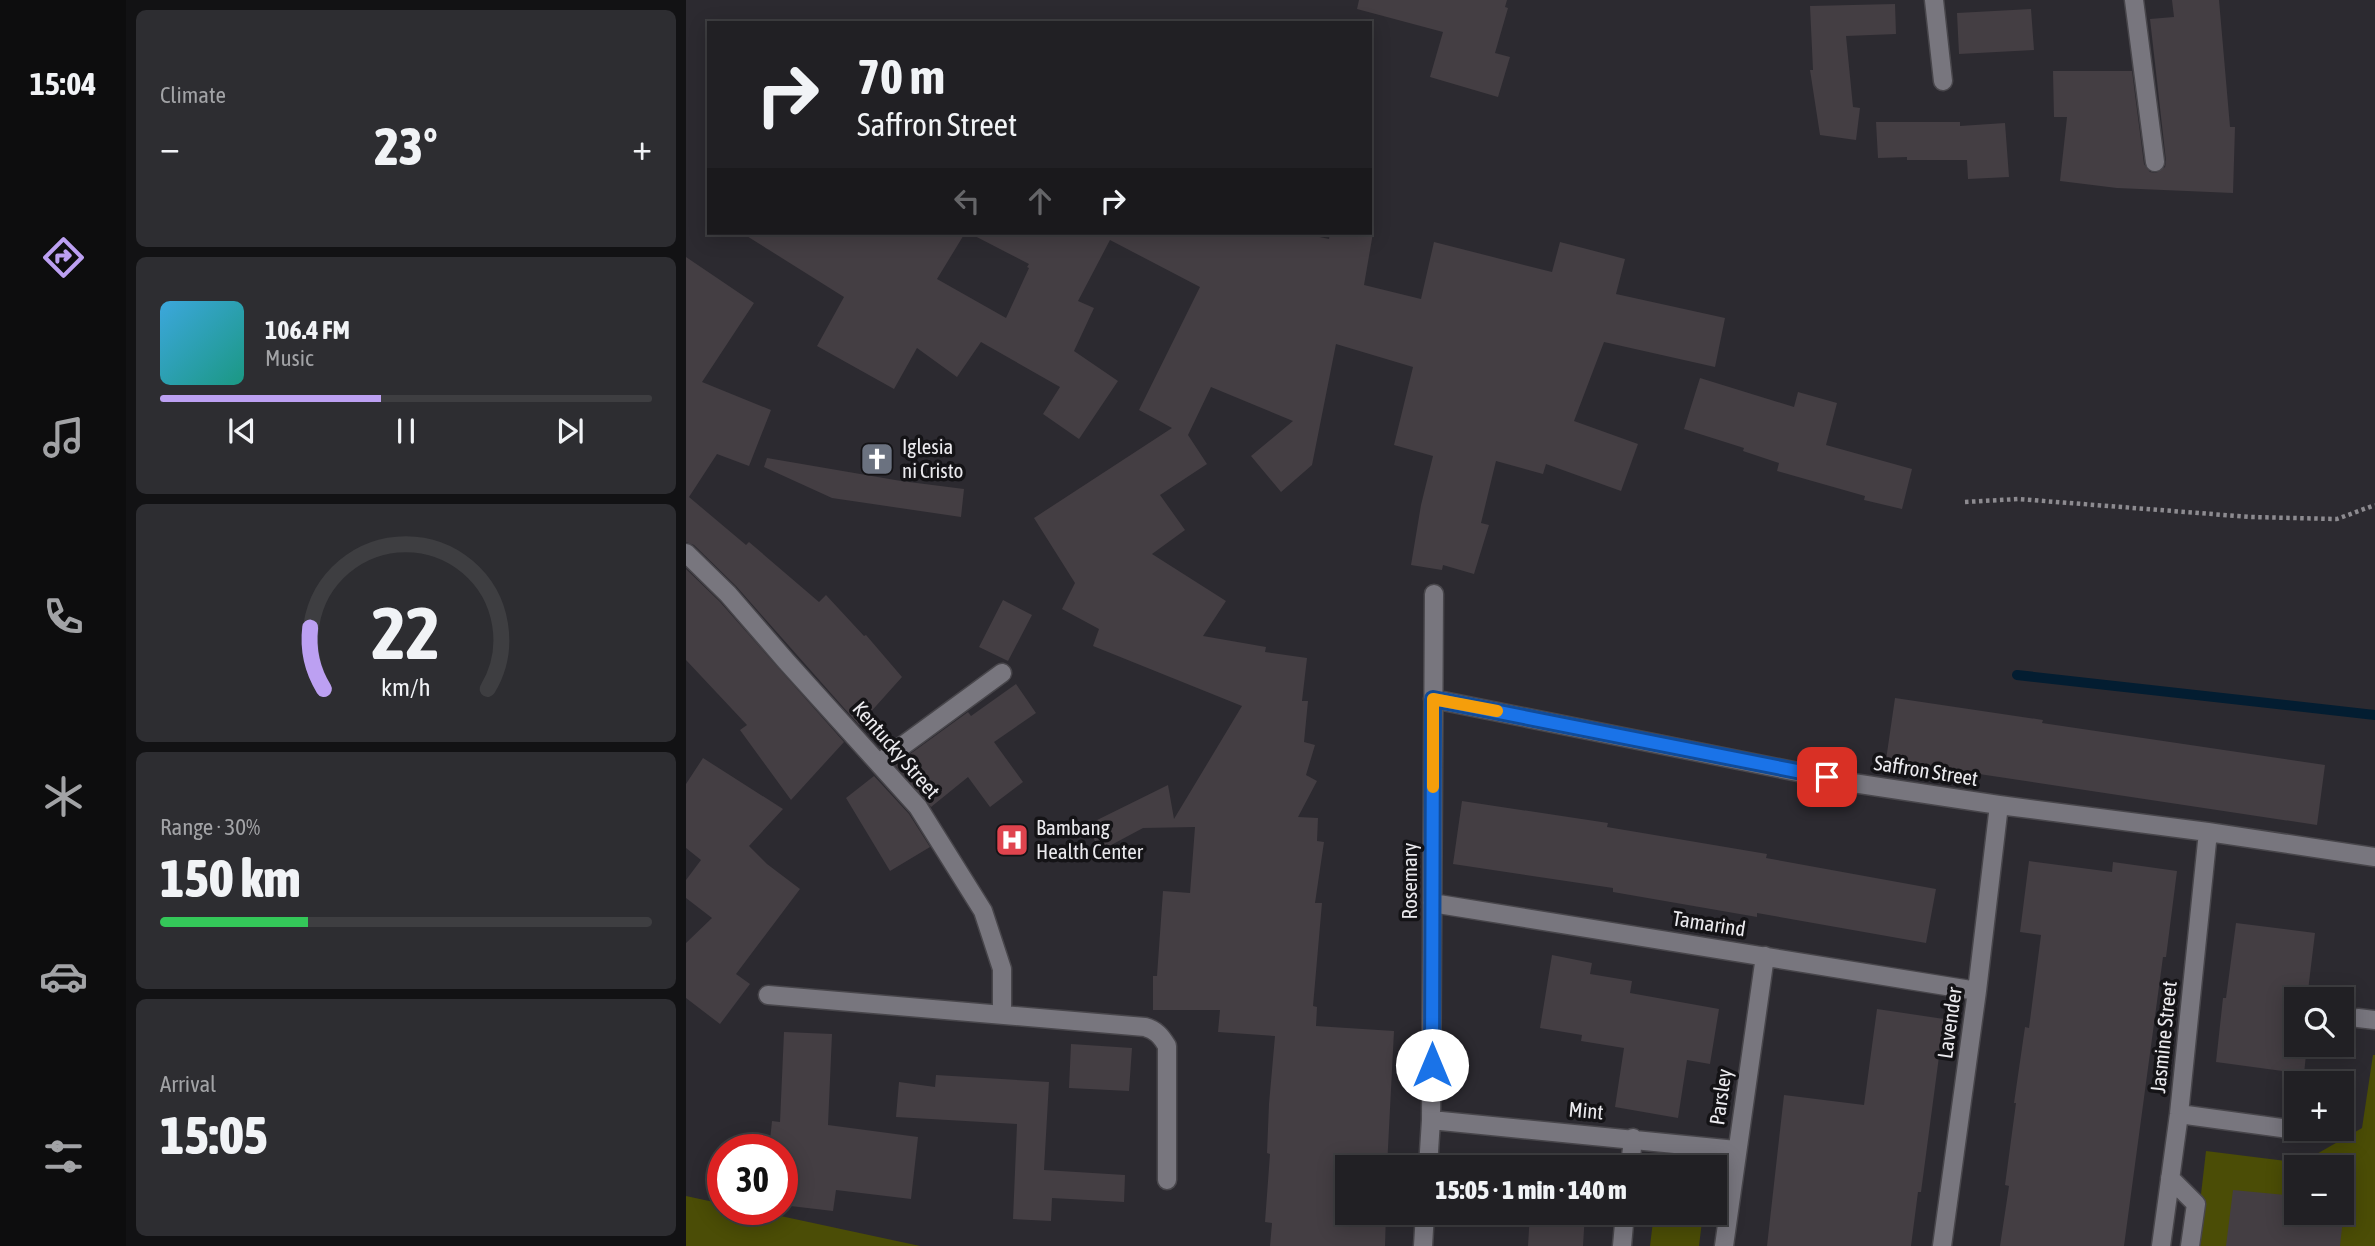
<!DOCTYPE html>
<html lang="en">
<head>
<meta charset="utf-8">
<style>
	:root { --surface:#212024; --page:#2d2d31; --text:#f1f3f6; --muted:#a2a3a6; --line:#3e3e41; --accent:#bca0f2 }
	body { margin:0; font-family:"Asap Condensed",sans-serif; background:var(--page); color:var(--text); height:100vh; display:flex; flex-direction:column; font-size:26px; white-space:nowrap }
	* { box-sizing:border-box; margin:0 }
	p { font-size:23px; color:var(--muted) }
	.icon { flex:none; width:38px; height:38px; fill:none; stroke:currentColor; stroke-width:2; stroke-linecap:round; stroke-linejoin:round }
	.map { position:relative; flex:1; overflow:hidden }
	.drawer { display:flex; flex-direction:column; gap:10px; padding:10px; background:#121214; width:560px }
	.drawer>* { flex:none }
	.guide { position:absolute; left:21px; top:21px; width:665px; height:214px; border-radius:0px; box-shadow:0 4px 18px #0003,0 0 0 2px var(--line); background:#212024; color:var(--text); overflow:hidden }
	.fabs { position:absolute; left:1598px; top:987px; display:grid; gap:14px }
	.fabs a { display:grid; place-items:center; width:70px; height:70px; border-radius:0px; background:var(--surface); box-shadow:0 4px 18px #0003,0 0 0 2px var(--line); font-size:35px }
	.speed { position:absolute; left:21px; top:1134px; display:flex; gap:14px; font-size:35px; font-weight:700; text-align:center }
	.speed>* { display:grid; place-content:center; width:91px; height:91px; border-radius:50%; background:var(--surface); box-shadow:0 4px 18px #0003,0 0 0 2px var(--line); line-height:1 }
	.speed .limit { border:10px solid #d22; background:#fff; color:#111 }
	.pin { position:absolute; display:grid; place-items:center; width:60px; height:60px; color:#fff; margin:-30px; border-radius:14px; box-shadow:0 4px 10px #0006 }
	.me { position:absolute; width:77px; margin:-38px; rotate:0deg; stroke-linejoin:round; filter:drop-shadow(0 0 5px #0008) }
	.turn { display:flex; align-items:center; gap:24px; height:147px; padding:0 35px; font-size:32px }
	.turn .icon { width:91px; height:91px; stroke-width:2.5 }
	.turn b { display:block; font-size:49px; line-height:60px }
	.lanes { display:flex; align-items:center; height:66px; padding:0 35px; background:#0003; justify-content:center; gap:35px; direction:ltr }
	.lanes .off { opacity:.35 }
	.big { font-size:52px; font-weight:800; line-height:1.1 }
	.drawer .card { flex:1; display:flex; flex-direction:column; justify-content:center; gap:10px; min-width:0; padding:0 24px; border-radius:10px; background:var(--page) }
	.drawer .dial { align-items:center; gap:0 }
	.dial svg { height:182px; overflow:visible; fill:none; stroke:var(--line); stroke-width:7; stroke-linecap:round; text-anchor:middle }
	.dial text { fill:var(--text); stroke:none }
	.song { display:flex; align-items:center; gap:21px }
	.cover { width:84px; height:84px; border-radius:10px; background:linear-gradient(135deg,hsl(200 70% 55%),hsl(170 70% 35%)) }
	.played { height:7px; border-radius:4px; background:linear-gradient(90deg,var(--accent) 45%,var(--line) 45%) }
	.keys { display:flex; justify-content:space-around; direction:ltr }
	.heat { display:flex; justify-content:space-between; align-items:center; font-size:38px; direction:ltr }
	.charge { height:10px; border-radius:5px; background:linear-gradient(90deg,#34c759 30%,var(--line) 0) }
	.trip { position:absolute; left:649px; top:1155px; width:392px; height:70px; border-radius:0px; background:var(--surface); box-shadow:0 4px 18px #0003,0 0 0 2px var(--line); font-weight:800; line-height:70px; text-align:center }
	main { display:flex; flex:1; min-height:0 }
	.dock { display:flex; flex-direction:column; width:126px; justify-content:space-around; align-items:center; background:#0d0d0e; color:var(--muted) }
	.dock .icon { width:49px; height:49px }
	.dock .selected { color:var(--accent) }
	.dock b { font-size:32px; color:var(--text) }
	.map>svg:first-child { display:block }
	.green { fill:#4b4d06; fill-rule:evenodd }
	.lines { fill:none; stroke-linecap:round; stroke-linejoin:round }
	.stream { stroke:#031d31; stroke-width:10 }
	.building { fill:#443e43 }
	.minor-casing { stroke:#48464b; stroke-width:21 }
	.path { stroke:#8d8b90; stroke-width:4.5; stroke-dasharray:3.5 3.5; stroke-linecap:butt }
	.minor { stroke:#78767e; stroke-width:18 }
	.route-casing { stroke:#114b97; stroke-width:18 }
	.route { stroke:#1a73e8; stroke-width:12 }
	.slow { stroke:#f59e0b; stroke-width:12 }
	.labels { text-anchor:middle; stroke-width:7; stroke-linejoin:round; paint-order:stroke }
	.poi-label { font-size:21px; fill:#ebeaee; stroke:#141316; text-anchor:start }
	.street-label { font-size:21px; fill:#ebeaee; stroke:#141316 }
</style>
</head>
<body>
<main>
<nav class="dock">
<b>15:04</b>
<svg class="icon selected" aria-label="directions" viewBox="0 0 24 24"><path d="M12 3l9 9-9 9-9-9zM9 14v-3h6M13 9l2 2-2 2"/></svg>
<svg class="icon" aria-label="music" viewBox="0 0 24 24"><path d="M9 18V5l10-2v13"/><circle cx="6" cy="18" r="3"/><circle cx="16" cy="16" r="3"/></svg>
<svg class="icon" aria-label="phone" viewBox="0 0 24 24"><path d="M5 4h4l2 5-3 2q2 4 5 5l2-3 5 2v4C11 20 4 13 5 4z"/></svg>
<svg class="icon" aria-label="climate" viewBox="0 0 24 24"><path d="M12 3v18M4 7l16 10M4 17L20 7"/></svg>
<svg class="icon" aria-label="car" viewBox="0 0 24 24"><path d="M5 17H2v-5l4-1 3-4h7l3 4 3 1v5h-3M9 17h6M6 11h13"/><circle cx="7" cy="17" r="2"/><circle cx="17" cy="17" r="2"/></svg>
<svg class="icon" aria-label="filters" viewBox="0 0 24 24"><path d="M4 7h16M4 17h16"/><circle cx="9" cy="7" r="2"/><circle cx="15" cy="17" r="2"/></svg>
</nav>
<section class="drawer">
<div class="card"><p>Climate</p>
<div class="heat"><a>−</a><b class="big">23°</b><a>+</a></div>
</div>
<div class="card">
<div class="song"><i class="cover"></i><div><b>106.4 FM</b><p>Music</p></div></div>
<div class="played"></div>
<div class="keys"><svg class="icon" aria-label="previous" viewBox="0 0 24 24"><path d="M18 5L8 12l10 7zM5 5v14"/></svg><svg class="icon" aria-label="pause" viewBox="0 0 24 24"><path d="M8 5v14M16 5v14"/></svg><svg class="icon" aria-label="next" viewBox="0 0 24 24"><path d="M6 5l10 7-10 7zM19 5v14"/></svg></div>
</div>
<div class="card dial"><svg viewBox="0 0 100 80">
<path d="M14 69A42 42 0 1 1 86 69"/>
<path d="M14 69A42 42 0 0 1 8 42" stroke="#bca0f2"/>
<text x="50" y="56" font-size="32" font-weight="700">22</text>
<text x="50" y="72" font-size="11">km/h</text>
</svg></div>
<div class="card"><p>Range · 30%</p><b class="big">150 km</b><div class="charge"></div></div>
<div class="card"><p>Arrival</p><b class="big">15:05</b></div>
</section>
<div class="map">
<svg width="1689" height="1246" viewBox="0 0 1689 1246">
	<rect width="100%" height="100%" fill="#2c2a30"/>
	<path class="green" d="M1687,1055h2v191h-180l11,-95 95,12 61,-35zM1610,1167h46v46h-46z
		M0,1196l37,8v5h25l172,37h-234z
		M968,1213h49l-4,33h-49z"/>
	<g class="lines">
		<path class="stream" d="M1331,675l358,40"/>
	</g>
	<path class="building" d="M673,0h148l-2,7 3,1 -13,45 15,4 -12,40 -68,-20 13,-45 -86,-23z
		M1486,0h47l11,127h5l-2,66 -116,-5 -57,-7 7,-64h-13l-1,-46h79l12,93 6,8 6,1 9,-6 1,-6 -16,-142 24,-2z
		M1209,4l1,30 -50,2 7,71 7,1 -4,32 -36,-5 -10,-65h3l-3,-64z
		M1345,9l3,41 -75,4 -2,-41z
		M1190,122h84v4l45,-3 4,54 -41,2 -1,-19h-60v-3l-29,1z
		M56,233h223l-28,46 69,39 23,-50 -2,-1 2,-3 -60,-31h332l28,6 1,-6h43l-9,52 57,14 13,-57 118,30 8,-30 65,17 -9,35 109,24 -10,49 -111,-25 -30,79 64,23 -17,47 -75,-27 -3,10 -47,-13 -15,62 8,2 -15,49 -31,-9 -1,5 -31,-5 10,-60 12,-49 -39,-11 19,-78 -77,-23 -24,121 -31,27 -30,-36 42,-35 -82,-34 -23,48 19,29 -47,31 25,35 -33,24 74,47 -23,35 63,11 -1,5 42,6 -5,43h6l-4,41 11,3 -9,30 11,6 -19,36 20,1 -1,23 7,1 -9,61h7l-9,103 4,1 -1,19 78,5 -7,136h-39v46h38l-1,33h-115l2,-23 -7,-1 5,-68 -3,-1 2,-49 6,-68 -57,-4 2,-22h-67v-34h4l6,-85 27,2 5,-66 -52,1 -43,23 -13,-26 81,-40 6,34 68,-113 -149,-60 6,-17 -37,-20 13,-26 -41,-65 138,-90 -33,-18 61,-123 -90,-47 -32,61 16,7 -20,43 44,30 -39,58 -36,-25 17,-27 -79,-45 -24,35 -40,-29 -23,41 -77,-43 27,-49z
		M0,257l68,46 -52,79 69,28 -22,56 -32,-12 -28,43 57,48 3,-3 70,60 7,-7 38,41 2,-1 36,42 -43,48 -123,-139 -42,-41 -8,-3z
		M1014,378l94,29 4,-15 39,11 -11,42 86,24 -10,40 -38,-9 1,-4 -88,-25 2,-8 -36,-12 1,-3 -60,-19z
		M81,458l134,23 63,8 -3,28 -129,-19 -68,-31z
		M0,569l34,33 124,140 -53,58 -51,-70 7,-5 -61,-65z
		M317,600l29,15 -24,46 -29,-14z
		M330,684l20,29 -42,29 29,40 -33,25 -22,-30 -37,30 -36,-42 73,-53 3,4z
		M1209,698l148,22 -1,3 283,42 -8,60 -431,-65z
		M17,758l80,51 -34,37 18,18 33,25 -64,85 14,10 -30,40 -34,-26v-55l26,-25 -26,-20v-18l15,-20 -15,-12v-64z
		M188,776l35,38 21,33 -40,24 -44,-73z
		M776,801l146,22 -1,4 160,27 -1,4 170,31 -10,54 -169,-30v4l-144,-25v-4l-160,-24z
		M1343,861l83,11 1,-10 64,9 -11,86h-3l-39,289h-124l9,-60 -4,-1 11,-82h-2l11,-76 4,1 12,-93 -21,-3z
		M1550,923l79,10 -8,66h-11v46h11l-3,29 -88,-12 7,-64h3z
		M866,955l40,8 -2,11 42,7 -2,12 89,16 -9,55 -23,-4 -9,58 -63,-11 9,-59 -43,-7 1,-6 -42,-7z
		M1191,1009l67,10 -23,173h-3l-7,54h-144l17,-151 80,10z
		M98,1032l48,2 -4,91 90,12 -7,62 -75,-9 -3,21 -51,-6v-55h-13l3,-29 8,1z
		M385,1044l61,4 -3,43 -60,-3z
		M250,1075l113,7 -5,88 81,5 -1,27 -72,-4 -1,23 -38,-2 4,-95 -121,-7 3,-35 36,5z
		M1547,1190l63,6v17h46v-13l3,1 -5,45h-114z
		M844,1213h55l-2,33h-55z"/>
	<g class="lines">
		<defs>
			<path id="minor" d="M1248,0l9,81
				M1448,0l21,162
				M0,553l42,41 58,67 132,146 65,104 19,58v45
				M747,699l420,84 146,22 209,27 167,25
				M193,763l123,-90
				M746,903l545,88
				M82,995l377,32c11,3 16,9 22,19v134
				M1672,1018l17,2
				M1493,1114l117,16
				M745,1120l305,30
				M742,1167l3,-47 3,-526
				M944,1167l3,-29
				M1484,1178l26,26 -6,42
				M737,1246l2,-33
				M936,1246l3,-33
				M1038,1246l41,-290
				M1256,1246l35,-255 22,-186
				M1475,1246l18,-132 29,-282"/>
		</defs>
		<use href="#minor" class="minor-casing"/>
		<path class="path" d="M1279,502l53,-3 232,18 87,2 38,-14"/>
		<use href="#minor" class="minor"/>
	</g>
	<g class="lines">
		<defs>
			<path id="route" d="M746,1065l1,-366 394,78"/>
		</defs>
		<use href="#route" class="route-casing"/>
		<use href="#route" class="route"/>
		<path class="slow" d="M747,787v-88l64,12"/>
	</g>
	<defs>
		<symbol id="church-square" viewBox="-11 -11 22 22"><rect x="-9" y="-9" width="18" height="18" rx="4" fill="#6b7280" stroke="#141316"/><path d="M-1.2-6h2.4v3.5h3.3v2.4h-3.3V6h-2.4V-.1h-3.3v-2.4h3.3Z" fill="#fff"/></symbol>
		<symbol id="hospital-square" viewBox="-11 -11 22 22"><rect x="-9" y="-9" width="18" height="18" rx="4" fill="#e0444e" stroke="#141316"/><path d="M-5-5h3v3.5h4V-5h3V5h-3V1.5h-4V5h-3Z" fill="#fff"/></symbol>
	</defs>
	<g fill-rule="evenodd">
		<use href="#church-square" x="172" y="440" width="38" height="38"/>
		<use href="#hospital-square" x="307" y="821" width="38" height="38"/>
	</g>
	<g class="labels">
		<g class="poi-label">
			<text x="216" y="454">Iglesia<tspan x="216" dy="24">ni Cristo</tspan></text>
			<text x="350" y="835">Bambang<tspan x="350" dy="24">Health Center</tspan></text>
		</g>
		<g class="street-label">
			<text transform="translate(210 750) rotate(49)" y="7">Kentucky Street</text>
			<text transform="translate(1240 771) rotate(9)" y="7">Saffron Street</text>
			<text transform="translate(724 881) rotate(-90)" y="7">Rosemary</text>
			<text transform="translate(1023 924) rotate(9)" y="7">Tamarind</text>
			<text transform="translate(1264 1023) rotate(-82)" y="7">Lavender</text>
			<text transform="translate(1478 1037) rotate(-84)" y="7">Jasmine Street</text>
			<text transform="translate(1035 1097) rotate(-82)" y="7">Parsley</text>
			<text transform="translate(900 1111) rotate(5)" y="7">Mint</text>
		</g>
	</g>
</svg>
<div class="fabs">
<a><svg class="icon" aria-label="search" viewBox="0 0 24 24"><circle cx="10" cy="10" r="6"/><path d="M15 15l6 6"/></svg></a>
<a>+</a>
<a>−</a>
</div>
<div class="speed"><div class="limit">30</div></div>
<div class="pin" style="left:1141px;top:777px;background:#d93025"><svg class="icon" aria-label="arrive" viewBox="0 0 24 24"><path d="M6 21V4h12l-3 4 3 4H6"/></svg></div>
<svg class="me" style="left:746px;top:1065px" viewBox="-20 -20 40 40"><circle r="19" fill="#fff"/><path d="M0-13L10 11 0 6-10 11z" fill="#1a73e8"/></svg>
<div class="trip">15:05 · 1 min · 140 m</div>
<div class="guide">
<div class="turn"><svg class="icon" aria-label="right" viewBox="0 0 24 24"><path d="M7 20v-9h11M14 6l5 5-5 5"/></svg><div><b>70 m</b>Saffron Street</div></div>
<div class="lanes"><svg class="icon off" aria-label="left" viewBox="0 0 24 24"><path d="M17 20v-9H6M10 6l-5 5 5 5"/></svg><svg class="icon off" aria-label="ahead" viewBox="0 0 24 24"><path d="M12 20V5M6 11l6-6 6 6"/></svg><svg class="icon" aria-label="right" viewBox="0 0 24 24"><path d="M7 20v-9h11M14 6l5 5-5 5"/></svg></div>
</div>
</div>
</main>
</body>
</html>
